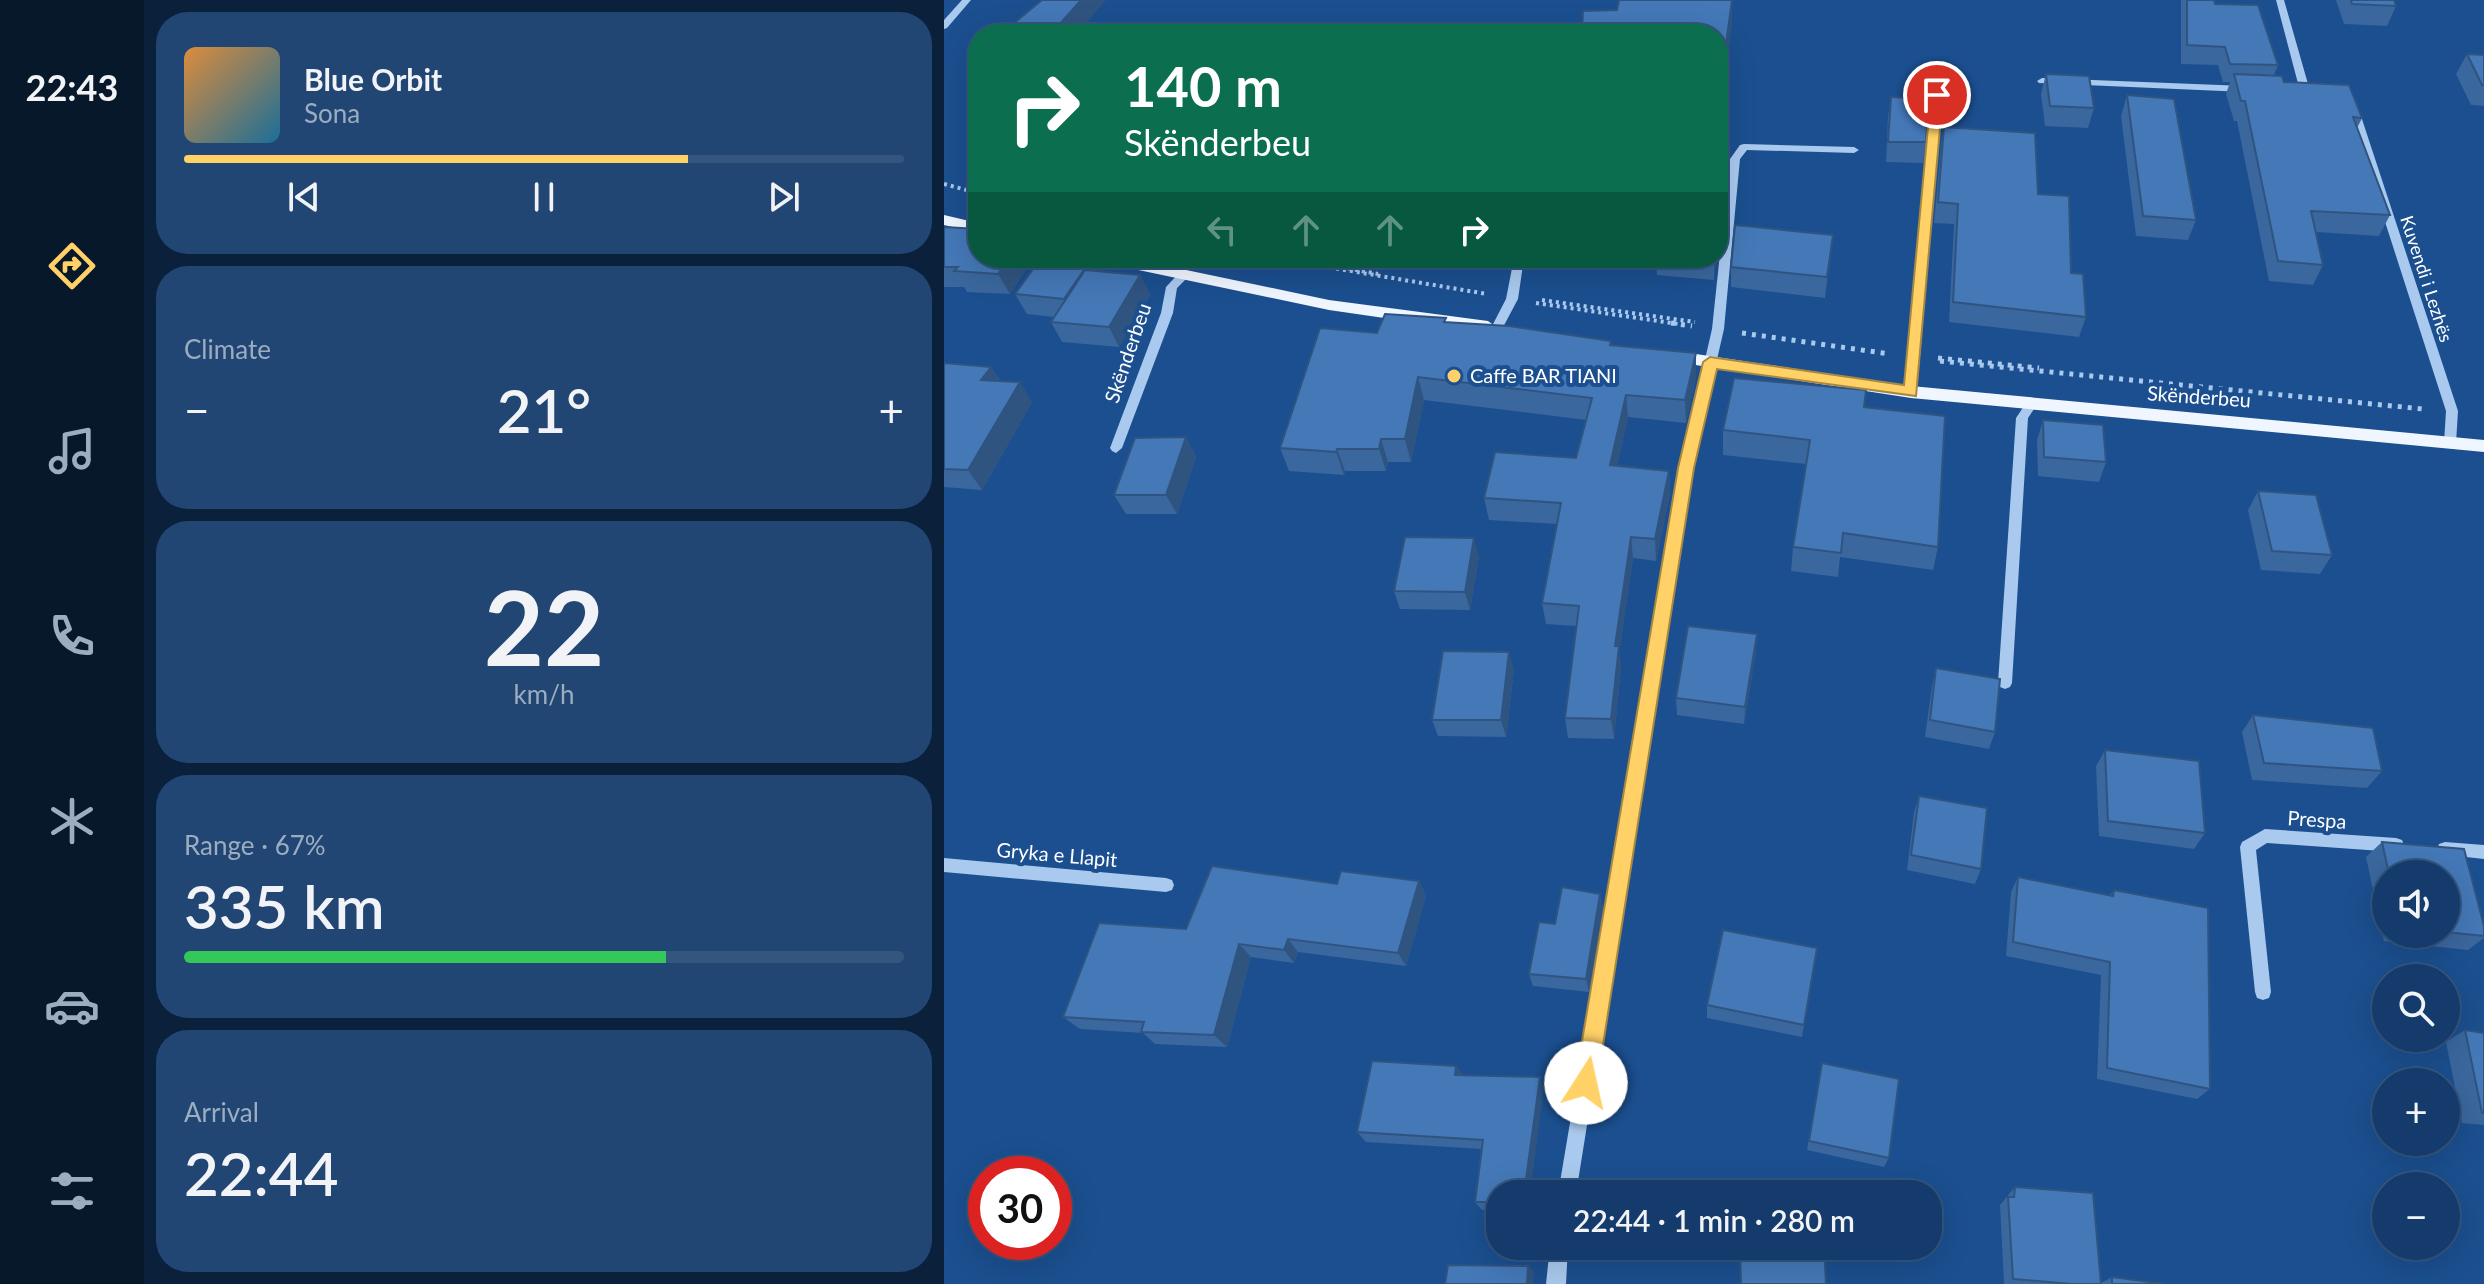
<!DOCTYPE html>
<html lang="en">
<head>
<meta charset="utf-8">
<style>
	:root { --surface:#143b6b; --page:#214673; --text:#f1f3f6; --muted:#9dadc1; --line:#33557e; --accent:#ffd166 }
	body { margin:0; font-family:Lato,sans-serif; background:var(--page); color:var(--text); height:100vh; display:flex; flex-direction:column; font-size:30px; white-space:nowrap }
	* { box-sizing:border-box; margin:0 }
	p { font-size:26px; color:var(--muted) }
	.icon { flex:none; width:44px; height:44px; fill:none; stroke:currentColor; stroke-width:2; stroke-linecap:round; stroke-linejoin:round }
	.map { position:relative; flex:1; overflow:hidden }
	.details { display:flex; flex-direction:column; gap:12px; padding:12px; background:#0b203b; width:800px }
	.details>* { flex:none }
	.banner { position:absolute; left:24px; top:24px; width:760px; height:244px; border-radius:32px; box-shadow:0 8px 32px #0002,0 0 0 2px var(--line); background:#0b6e4f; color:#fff; overflow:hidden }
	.tools { position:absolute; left:1428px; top:860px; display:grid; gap:16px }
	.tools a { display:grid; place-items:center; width:88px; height:88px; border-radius:50%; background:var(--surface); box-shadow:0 8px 32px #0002,0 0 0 2px var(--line); font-size:40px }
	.speed { position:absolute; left:24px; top:1156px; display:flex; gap:16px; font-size:40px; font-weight:700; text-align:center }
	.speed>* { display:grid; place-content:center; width:104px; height:104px; border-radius:50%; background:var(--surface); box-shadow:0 8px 32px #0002,0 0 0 2px var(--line); line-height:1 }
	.speed .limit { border:12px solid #d22; background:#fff; color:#111 }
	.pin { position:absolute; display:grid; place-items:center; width:68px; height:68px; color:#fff; margin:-34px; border:4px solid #fff; border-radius:50%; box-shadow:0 2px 8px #0007 }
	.me { position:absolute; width:88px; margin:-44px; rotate:10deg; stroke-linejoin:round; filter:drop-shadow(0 0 6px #0008) }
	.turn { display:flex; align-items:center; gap:28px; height:168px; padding:0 24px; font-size:36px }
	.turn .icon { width:104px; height:104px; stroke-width:2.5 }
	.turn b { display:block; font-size:56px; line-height:68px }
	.lanes { display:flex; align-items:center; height:76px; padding:0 24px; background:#0003; justify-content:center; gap:40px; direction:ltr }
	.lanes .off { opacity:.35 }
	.big { font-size:60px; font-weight:600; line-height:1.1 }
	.details .tile { flex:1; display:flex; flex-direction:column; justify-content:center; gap:12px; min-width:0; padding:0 28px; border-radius:32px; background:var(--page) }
	.details .dial { align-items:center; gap:0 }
	.dial b { font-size:104px; line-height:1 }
	.song { display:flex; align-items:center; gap:24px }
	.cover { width:96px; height:96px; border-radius:12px; background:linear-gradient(135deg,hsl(30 70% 55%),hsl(200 70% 35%)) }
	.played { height:8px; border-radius:4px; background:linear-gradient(90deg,var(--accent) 70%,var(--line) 70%) }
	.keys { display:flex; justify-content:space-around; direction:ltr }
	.heat { display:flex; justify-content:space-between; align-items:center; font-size:44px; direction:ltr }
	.charge { height:12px; border-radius:6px; background:linear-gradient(90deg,#34c759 67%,var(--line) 0) }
	.trip { position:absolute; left:542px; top:1180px; width:456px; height:80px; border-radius:32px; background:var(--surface); box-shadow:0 8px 32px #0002,0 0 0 2px var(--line); font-weight:600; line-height:80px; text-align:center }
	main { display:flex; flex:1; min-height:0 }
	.tab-bar { display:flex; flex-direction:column; width:144px; justify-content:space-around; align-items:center; background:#08182b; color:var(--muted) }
	.tab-bar .icon { width:56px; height:56px }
	.tab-bar .selected { color:var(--accent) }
	.tab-bar b { font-size:36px; color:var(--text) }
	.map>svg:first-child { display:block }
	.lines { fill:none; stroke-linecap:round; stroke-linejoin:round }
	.path-far1 { stroke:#a9c9ee; stroke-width:4; stroke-dasharray:3 4; stroke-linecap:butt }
	.path { stroke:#a9c9ee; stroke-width:5; stroke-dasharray:4 6; stroke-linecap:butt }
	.minor { fill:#a9c9ee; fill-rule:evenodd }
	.major { fill:#f0f6ff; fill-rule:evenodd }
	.wall { fill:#3a679d; fill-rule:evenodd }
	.shaded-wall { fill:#305480 }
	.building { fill:#4478b7; stroke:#305480; stroke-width:2 }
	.route { fill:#ffd166; stroke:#a68842; stroke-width:2 }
	.poi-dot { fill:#ffd166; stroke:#1b4f8f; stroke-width:3 }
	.labels { text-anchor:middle; stroke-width:8; stroke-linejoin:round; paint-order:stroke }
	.far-street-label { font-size:18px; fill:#fff; stroke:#1b4f8f }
	.street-label { font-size:20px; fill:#fff; stroke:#1b4f8f }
	.poi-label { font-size:20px; fill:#fff; stroke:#1b4f8f; text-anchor:start }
</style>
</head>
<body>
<main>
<nav class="tab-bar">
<b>22:43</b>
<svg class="icon selected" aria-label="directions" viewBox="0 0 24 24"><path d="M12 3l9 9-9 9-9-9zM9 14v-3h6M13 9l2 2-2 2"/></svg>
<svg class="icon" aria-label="music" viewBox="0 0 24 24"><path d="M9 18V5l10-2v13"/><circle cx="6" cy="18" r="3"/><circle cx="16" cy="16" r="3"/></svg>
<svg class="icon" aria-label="phone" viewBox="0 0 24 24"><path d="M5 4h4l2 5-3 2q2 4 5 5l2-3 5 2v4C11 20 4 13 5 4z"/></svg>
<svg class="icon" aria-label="climate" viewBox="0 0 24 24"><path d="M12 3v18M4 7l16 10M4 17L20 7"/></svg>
<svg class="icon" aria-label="car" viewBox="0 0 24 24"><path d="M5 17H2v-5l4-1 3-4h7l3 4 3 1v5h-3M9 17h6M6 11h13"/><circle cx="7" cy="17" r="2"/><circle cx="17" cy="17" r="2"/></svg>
<svg class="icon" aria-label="filters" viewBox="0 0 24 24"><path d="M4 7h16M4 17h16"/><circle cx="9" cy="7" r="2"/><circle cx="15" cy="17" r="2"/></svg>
</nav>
<section class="details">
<div class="tile">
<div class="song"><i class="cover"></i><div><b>Blue Orbit</b><p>Sona</p></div></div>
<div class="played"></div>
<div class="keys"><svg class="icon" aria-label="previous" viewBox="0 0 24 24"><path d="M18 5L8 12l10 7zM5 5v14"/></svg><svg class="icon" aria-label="pause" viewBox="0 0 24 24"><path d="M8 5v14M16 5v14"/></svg><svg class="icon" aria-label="next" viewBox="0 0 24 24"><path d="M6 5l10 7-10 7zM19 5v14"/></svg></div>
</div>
<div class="tile"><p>Climate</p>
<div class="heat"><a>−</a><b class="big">21°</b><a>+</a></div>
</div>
<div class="tile dial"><b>22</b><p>km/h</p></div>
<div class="tile"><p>Range · 67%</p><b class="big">335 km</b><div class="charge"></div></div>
<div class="tile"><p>Arrival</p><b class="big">22:44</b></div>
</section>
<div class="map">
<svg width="1540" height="1284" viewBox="0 0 1540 1284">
	<rect width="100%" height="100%" fill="#1b4f8f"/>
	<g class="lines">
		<path class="path-far1" d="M0,184l34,9
			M330,258l213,36
			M349,258l85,16
			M598,300l153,22
			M592,303l149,22"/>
		<path class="path" d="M727,323l21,3
			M798,333l148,21
			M994,358l101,10
			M996,361l483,48"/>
		<path class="minor" d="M18,0h9l-24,28 -3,1v-9z
			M1332,0h8l26,91 -2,2 -8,-2z
			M1098,78l203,8 5,3 -5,3 -206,-9 -2,-2z
			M993,92l5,3 -25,297 -6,4 -6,-4 27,-297z
			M1409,104l5,3 100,304 -2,32 -6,5 -6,-5 2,-32 -98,-304z
			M800,144l110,3 5,3 -5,3 -107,-3 -7,9 -16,170 -32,139 -116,726h-18l122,-726 32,-139 18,-170 10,-14z
			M570,258h10l-6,41 -17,32 -4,1 -6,-4 15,-29z
			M240,271l6,4 -13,13 -4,25 -51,135 -6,5 -4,-2 -2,-3 51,-135 5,-26 14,-15z
			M1088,399l6,4 -10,15 -16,265 -2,4 -5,2 -5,-2 -2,-4 18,-265 12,-18z
			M1321,829l131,9 6,2 2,5 -2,5 -6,2 -129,-9 -11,7 15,142 -2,6 -6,2 -6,-2 -2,-6 -15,-145 2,-5z
			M1501,842l39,3v14l-45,-5 -2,-5 2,-5z
			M0,858l222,20 6,2 2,5 -2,5 -6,2 -222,-20z
			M606,1246h18l-2,38h-20z"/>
		<path class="major" d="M0,215l34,8v10l-34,-8z
			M153,258h32l200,42 159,21 8,6 -8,6 -159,-23 -224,-47z
			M725,350l242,36 573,54v12l-573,-54 -248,-38 -2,-4 2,-4z"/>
	</g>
	<path class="wall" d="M788,0v21l-8,63h-5l-1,9v-59l-101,-24z
		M1237,0h33l1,4 63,61 -4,10 10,7 78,36 -5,10 33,87 -11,21 -63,-4 7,33 -10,20 -44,-4 -32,-160h-3l-8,-27 4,-12h-7l-5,-17 -37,-1z
		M1392,0h58l2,6 -9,20 -43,-2z
		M1523,54l17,1v51l-13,-1 -15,-31z
		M1102,74l48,34 -6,20 -43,-2 -4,-32z
		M1183,95l69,125 -8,20 -52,-4 -15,-120z
		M947,97l35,45 -3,21 -37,-1 2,-45z
		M1000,127l94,67 33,79 15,44 -7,20 -130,-15 5,-98 -20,-1 7,-76z
		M0,227l34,31h55l-23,36 -43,-2 -3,-5h-20z
		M887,256l-6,42 -94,-11v-20z
		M97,258h54l6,14 39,3 10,20 -31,52 -57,-5 -11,-20 3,-5 -27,-3 -12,-20z
		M712,258h60l-2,22 -57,-5z
		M503,322l164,19v4l85,31 -10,47 -58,-6 -11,49 52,5 1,22 -14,68 -23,-3 -14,95 2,14 -7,72 -46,-1 -3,-20 11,-92 -30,-2 -4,-21 15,-79 -68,-4 -5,-22 92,-40 10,-38 -162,-20 -13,62h-23l-2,9h-41l-1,4 -55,-4 -9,-23 97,-115z
		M0,363l47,4 9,14 32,21 -50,88 -38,-3z
		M920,407l74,140 -5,23 -93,-13 -2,20 -47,-6 2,-24 13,-83 -83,-9v-25z
		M1099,420l63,42 -7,20 -61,-6 -1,-36z
		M242,437l10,20 -19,57h-51l-12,-19z
		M1314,491l74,64 -12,19 -59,-4 -13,-60z
		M535,557l-9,53 -70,-1 -6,-18z
		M812,651l-12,73 -67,-9 -1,-17z
		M992,668l59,64 -6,17 -64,-12 7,-51z
		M570,669l-8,68 -68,-1 -6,-16z
		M1309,715l129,56 -15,17 -115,-8 -10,-48z
		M1161,750l100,83 -11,16 -95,-13 -3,-70z
		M975,796l62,73 -6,15 -68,-14 7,-58z
		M1438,842l82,7 20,77v12l-16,12 -84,-9 -18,-84zM1442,874h60v60h-60z
		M1074,877l92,18 4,-5 96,199 -13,10 -100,-20 4,-104 -95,-19 5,-64z
		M475,881l7,15 -20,70 -108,-14 -4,11 -43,-6 -24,90 -72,-3 -12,-11 -63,-4 -17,-12 123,-88 151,-45z
		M656,894l3,14 -14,84 -56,-6 -4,-12 26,-50z
		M763,1005l97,20 -2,12 -95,-19z
		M1521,1030l19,3v92l-22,-2 -16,-81z
		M878,1063l67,95 -5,9 -77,-17z
		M512,1066l6,9 82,12 -44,107v16h-18l-7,-8 7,-53 -116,-7 -9,-10z
		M1071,1187l86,96 11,-6 52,7h-160l-4,-79z"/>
	<path class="shaded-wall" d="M137,0h25l-29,34h-26z
		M788,0v21l-8,63v-25z
		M889,235l-2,21 -6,42 2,-21z
		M65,258h24l-23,36 -12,-20z
		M148,258h3l8,18 -28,43 -11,-20z
		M770,258h2l-2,22z
		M196,275l10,20 -31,52 -10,-20z
		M752,353v23l-10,47 -1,-23z
		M47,367l12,20 -22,-7z
		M474,377l6,23 -13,62 -6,-23z
		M76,382l12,20 -50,88 -14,-20z
		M682,395l2,22 -16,71 -2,-23z
		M242,437l10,20 -19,57 -11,-19z
		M437,439l7,23 -2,9 -7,-22z
		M393,449l8,22 -1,4 -8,-23z
		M725,471l1,22 -14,68 -1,-22z
		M687,537l2,21 -14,95 2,14 -7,72 -3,-20 4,-73z
		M530,538l5,19 -9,53 -5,-18z
		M813,634l-1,17 -12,73 1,-17z
		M565,652l5,17 -8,68 -5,-17z
		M475,881l7,15 -20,70 -8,-13z
		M656,894l3,14 -14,84 -3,-13z
		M344,939l10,13 -4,11 -10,-13z
		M295,944l12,13 -24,90 -13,-12z
		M512,1066l7,11 -8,-2z
		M596,1077l4,10 -14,107h-6z
		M584,1266l6,6 -1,12h-6z"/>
	<path class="building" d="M98,0h39l-30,34h-50z
		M675,0h113l-8,59h-6l1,10h-1v-35h-136l1,-23 34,-1z
		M1243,0h27l1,4 43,1 20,60 -48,-1 -5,-17 -38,-2z
		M1407,0h43l2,6 -44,-2z
		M1523,54l17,1v30h-2z
		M1102,74l43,2 5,32 -44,-2z
		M1290,74l48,2 2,6 65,3 13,33 -9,-1 37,98 -79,-4 12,54 -45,-4 -33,-160h-4z
		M1183,95l47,4 22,121 -53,-4z
		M947,97l38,2 -3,43h-38z
		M1000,127l91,6 3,61 31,2 2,77 12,1 3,43 -133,-15 5,-98 -20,-2z
		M791,225l98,10 -6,42 -96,-10z
		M0,227l34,2v29h31l-11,16 -44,-3 4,-4h-14z
		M97,258h51l-28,41 -49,-5z
		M747,258h23v2z
		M141,270l55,5 -31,52 -58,-5z
		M441,314l61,4 -2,4 65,4 102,15 -1,4 86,8 -11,47 -59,-5 -16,70 59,6 -14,68 -24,-2 -16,109h4l-8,73 -46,-1 14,-112 -37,-3 19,-100 -77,-5 11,-46 81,6 16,-60 -174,-21 -13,62h-24l-2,10h-42l-1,3 -56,-4 40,-120 57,5z
		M0,363l47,4 -10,13 39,2 -52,88 -24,-1z
		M790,378l132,12 -2,17 81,9 -7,131 -95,-14 -2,20 -48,-6 17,-107 -87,-10z
		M1099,420l60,5 3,37 -62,-5z
		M242,437l-20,58h-52l21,-57z
		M1314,491l58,4 16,60 -60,-4z
		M461,537l69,1 -9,54 -71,-1z
		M744,626l69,8 -12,73 -69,-9z
		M499,651l66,1 -8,68h-69z
		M992,668l64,11 -5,53 -65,-12z
		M1309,715l120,13 9,43 -118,-8z
		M1161,750l94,11 6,72 -97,-12z
		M975,796l68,12 -6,61 -70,-14z
		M1438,842l82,7 20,77v10l-38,-4v-58h-57z
		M268,866l125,18 4,-13 78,10 -21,72 -110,-14 -4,11 -45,-6 -25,91 -73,-3 3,-10 -81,-5 36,-94 87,6z
		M1074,877l95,19 1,-6 94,18 2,181 -103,-21 3,-106 -97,-20z
		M618,887l38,7 -14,85 -57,-5 10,-52 16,2z
		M779,930l94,18 -13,77 -97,-20z
		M1521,1030l19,3v80h-2z
		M428,1061l84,5 -1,9 85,2 -16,117h-24v8h-25l8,-62 -126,-8z
		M878,1063l77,16 -10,79 -80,-17z
		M1071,1187l78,6 8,91h-29l-59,-5 -5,-82h6z
		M796,1246h84l2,38h-85z
		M504,1265l80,1 -1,18h-82z
		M1168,1277l52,7h-52z"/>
	<path class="route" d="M993,91l6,4 -27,301 -199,-27 -23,99 -97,615 -3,8 -8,3 -8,-3 -3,-8 103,-615 25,-106 7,-5 194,28 27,-290z"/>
	<circle class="poi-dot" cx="510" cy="376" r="8"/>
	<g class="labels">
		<g class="far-street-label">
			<text transform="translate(1482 279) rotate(72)" y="6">Kuvendi i Lezhës</text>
		</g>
		<g class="street-label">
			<text transform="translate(184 353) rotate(-71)" y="7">Skënderbeu</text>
			<text transform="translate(1255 397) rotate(4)" y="7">Skënderbeu</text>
			<text transform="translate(1373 820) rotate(4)" y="7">Prespa</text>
			<text transform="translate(113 855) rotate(5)" y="7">Gryka e Llapit</text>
		</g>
		<g class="poi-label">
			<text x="526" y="383">Caffe BAR TIANI</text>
		</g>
	</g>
</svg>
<div class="tools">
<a><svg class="icon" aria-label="sound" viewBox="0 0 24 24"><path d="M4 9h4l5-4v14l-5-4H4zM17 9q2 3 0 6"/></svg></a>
<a><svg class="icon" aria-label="search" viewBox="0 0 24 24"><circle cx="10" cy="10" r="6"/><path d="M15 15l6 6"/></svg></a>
<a>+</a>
<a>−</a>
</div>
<div class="speed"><div class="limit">30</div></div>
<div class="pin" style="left:993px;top:95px;background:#d93025"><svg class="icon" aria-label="arrive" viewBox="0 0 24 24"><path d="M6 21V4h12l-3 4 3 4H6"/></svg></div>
<svg class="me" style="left:642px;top:1083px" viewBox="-20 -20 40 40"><circle r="19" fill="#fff"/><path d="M0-13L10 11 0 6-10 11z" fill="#ffd166"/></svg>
<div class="trip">22:44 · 1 min · 280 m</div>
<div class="banner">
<div class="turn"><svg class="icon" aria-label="right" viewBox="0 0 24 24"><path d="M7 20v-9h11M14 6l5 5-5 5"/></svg><div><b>140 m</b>Skënderbeu</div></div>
<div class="lanes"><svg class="icon off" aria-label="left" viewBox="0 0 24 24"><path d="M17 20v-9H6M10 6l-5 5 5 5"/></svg><svg class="icon off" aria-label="ahead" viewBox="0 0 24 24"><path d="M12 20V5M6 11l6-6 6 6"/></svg><svg class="icon off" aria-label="ahead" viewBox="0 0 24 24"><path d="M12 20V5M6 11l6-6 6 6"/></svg><svg class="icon" aria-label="right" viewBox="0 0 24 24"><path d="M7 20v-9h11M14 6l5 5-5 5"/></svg></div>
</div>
</div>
</main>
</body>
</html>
